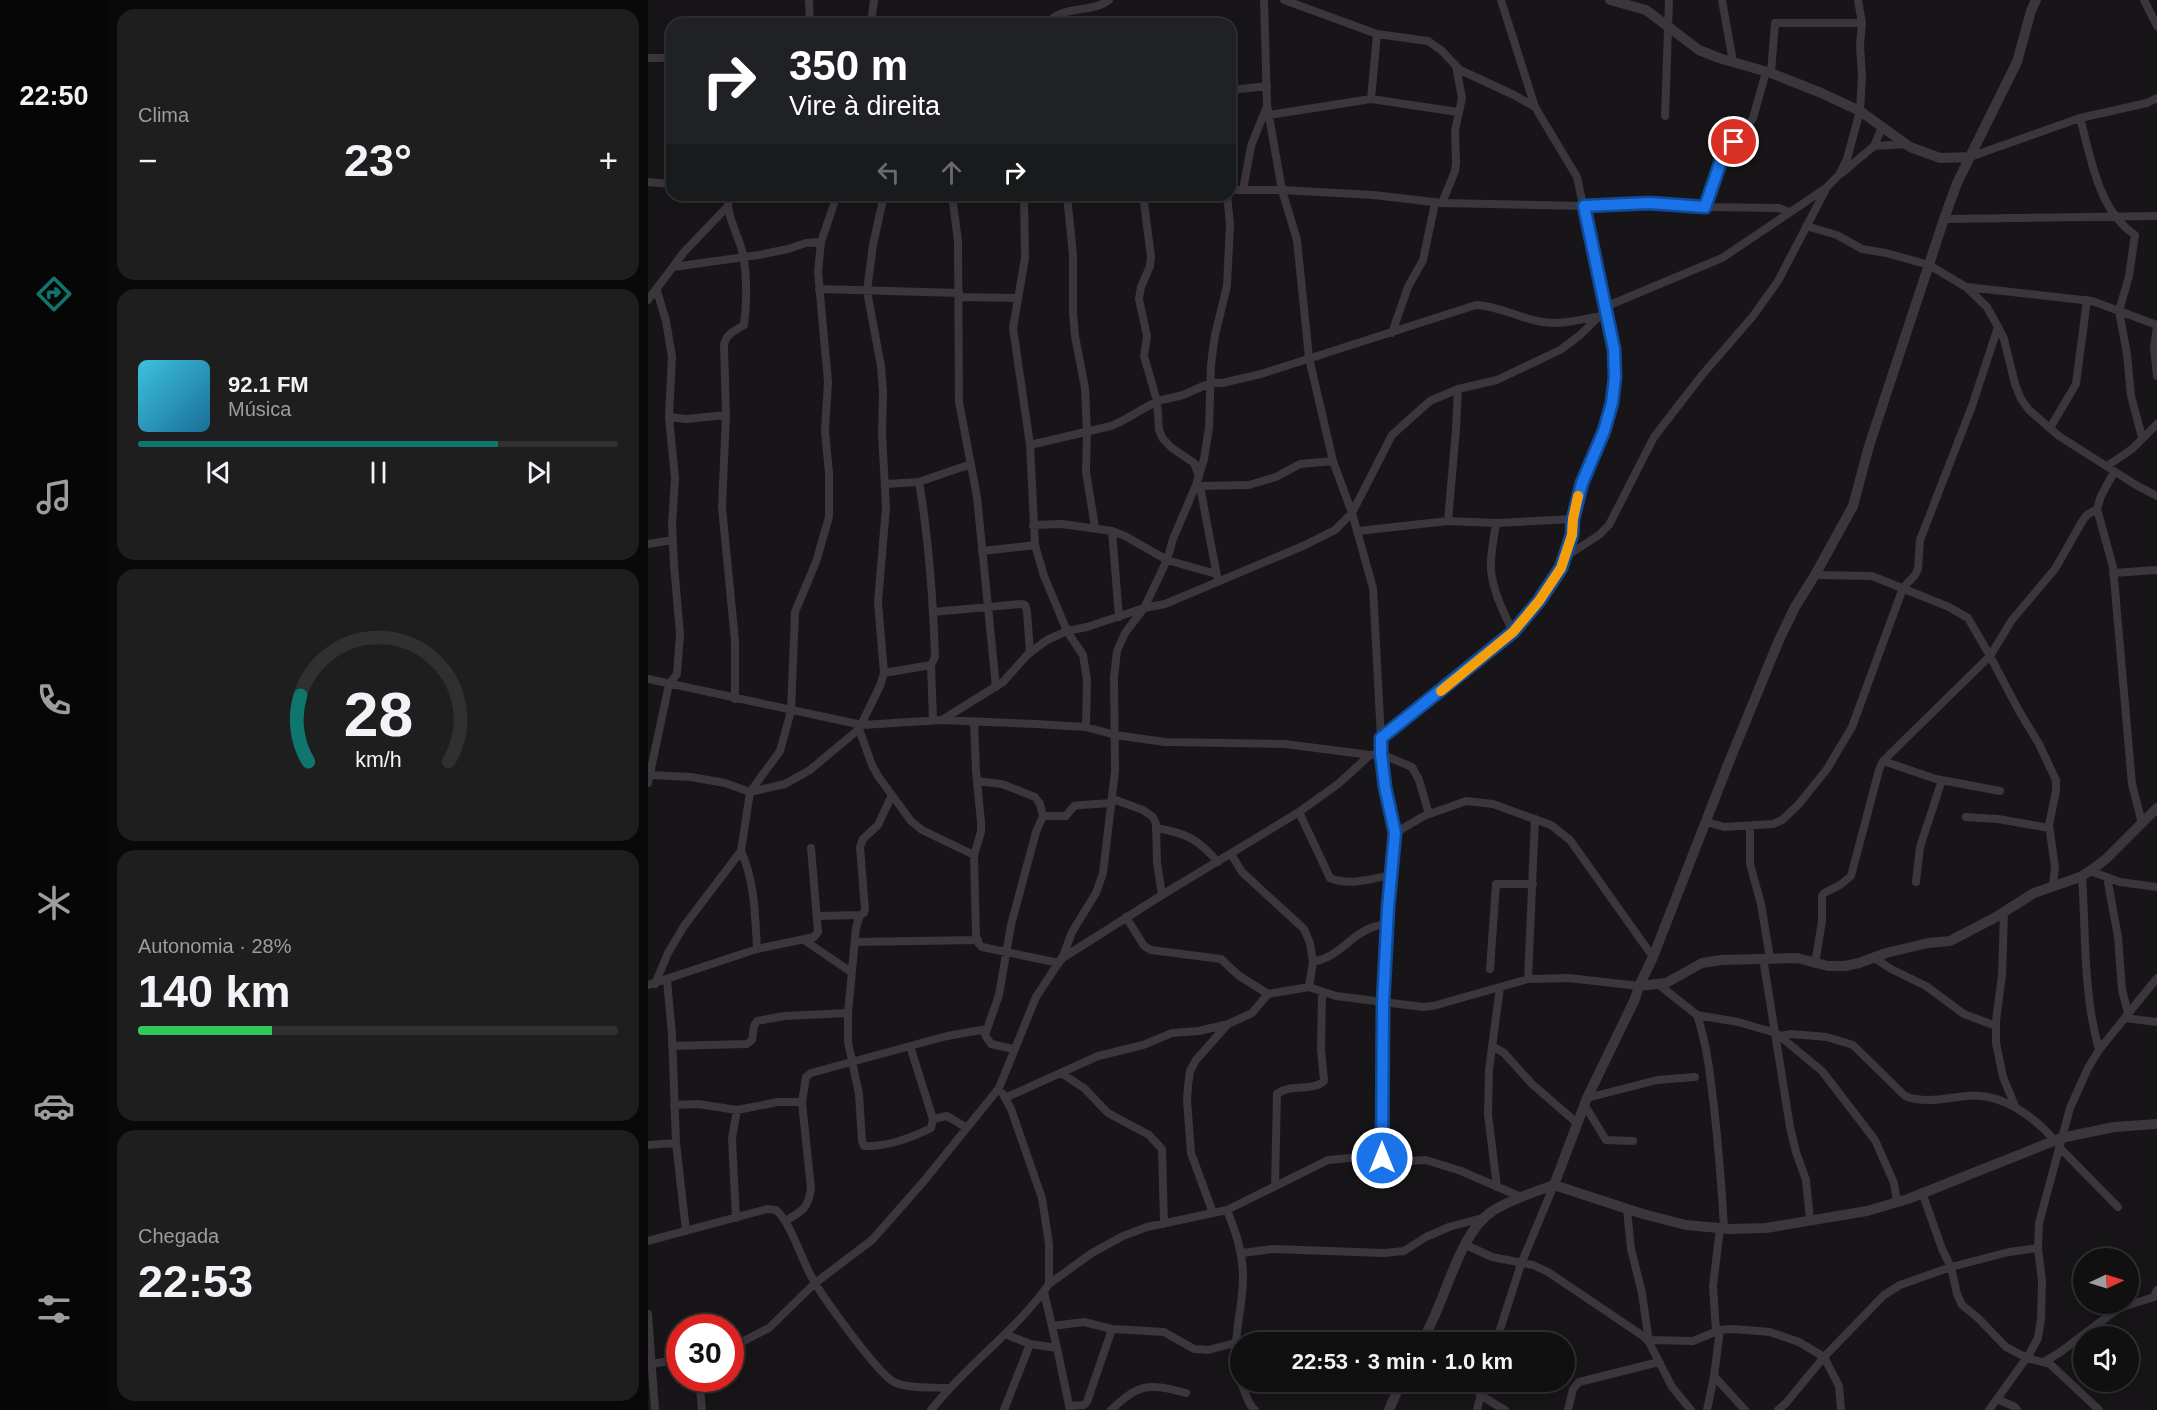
<!DOCTYPE html>
<html lang="pt">
<head>
<meta charset="utf-8">
<style>
	:root { --surface:#111011; --page:#1e1e1f; --text:#f1f3f6; --muted:#9c9d9f; --line:#303031; --accent:#0f766e }
	body { margin:0; font-family:Helvetica,sans-serif; background:var(--page); color:var(--text); height:100vh; display:flex; flex-direction:column; font-size:22px; white-space:nowrap }
	* { box-sizing:border-box; margin:0 }
	p { font-size:20px; color:var(--muted) }
	.icon { flex:none; width:33px; height:33px; fill:none; stroke:currentColor; stroke-width:2; stroke-linecap:round; stroke-linejoin:round }
	.map { position:relative; flex:1; overflow:hidden }
	.sheet { display:flex; flex-direction:column; gap:9px; padding:9px; background:#090909; width:540px }
	.sheet>* { flex:none }
	.top-card { position:absolute; left:18px; top:18px; width:570px; height:183px; border-radius:18px; box-shadow:0 3px 15px #0003,0 0 0 2px var(--line); background:#202124; color:#fff; overflow:hidden }
	.needle { width:39px; rotate:86deg }
	.tools { position:absolute; left:1425px; top:1248px; display:grid; gap:12px }
	.tools a { display:grid; place-items:center; width:66px; height:66px; border-radius:50%; background:var(--surface); box-shadow:0 3px 15px #0003,0 0 0 2px var(--line); font-size:30px }
	.speed { position:absolute; left:18px; top:1314px; display:flex; gap:12px; font-size:30px; font-weight:700; text-align:center }
	.speed>* { display:grid; place-content:center; width:78px; height:78px; border-radius:50%; background:var(--surface); box-shadow:0 3px 15px #0003,0 0 0 2px var(--line); line-height:1 }
	.speed .limit { border:9px solid #d22; background:#fff; color:#111 }
	.pin { position:absolute; display:grid; place-items:center; width:51px; height:51px; color:#fff; margin:-26px; border:3px solid #fff; border-radius:50%; box-shadow:0 2px 6px #0007 }
	.me { position:absolute; width:66px; margin:-33px; rotate:0deg; stroke-linejoin:round; filter:drop-shadow(0 0 4px #0008) }
	.turn { display:flex; align-items:center; gap:21px; height:126px; padding:0 24px; font-size:27px }
	.turn .icon { width:78px; height:78px; stroke-width:2.5 }
	.turn b { display:block; font-size:42px; line-height:51px }
	.lanes { display:flex; align-items:center; height:57px; padding:0 24px; background:#0003; justify-content:center; gap:30px; direction:ltr }
	.lanes .off { opacity:.35 }
	.big { font-size:45px; font-weight:800; line-height:1.1 }
	.sheet .widget { flex:1; display:flex; flex-direction:column; justify-content:center; gap:9px; min-width:0; padding:0 21px; border-radius:18px; background:var(--page) }
	.sheet .dial { align-items:center; gap:0 }
	.dial svg { height:156px; overflow:visible; fill:none; stroke:var(--line); stroke-width:7; stroke-linecap:round; text-anchor:middle }
	.dial text { fill:var(--text); stroke:none }
	.song { display:flex; align-items:center; gap:18px }
	.cover { width:72px; height:72px; border-radius:9px; background:linear-gradient(135deg,hsl(190 70% 55%),hsl(200 70% 35%)) }
	.played { height:6px; border-radius:3px; background:linear-gradient(90deg,var(--accent) 75%,var(--line) 75%) }
	.keys { display:flex; justify-content:space-around; direction:ltr }
	.heat { display:flex; justify-content:space-between; align-items:center; font-size:33px; direction:ltr }
	.charge { height:9px; border-radius:4px; background:linear-gradient(90deg,#34c759 28%,var(--line) 0) }
	.trip { position:absolute; left:582px; top:1332px; width:345px; height:60px; border-radius:30px; background:var(--surface); box-shadow:0 3px 15px #0003,0 0 0 2px var(--line); font-weight:800; line-height:60px; text-align:center }
	main { display:flex; flex:1; min-height:0 }
	.tab-bar { display:flex; flex-direction:column; width:108px; justify-content:space-around; align-items:center; background:#070607; color:var(--muted) }
	.tab-bar .icon { width:42px; height:42px }
	.tab-bar .on { color:var(--accent) }
	.tab-bar b { font-size:27px; color:var(--text) }
	.map>svg:first-child { display:block }
	.lines { fill:none; stroke-linecap:round; stroke-linejoin:round }
	.minor { stroke:#3a363c; stroke-width:8 }
	.tertiary { stroke:#3a363c; stroke-width:10 }
	.route-casing { stroke:#114b97; stroke-width:15 }
	.route { stroke:#1a73e8; stroke-width:10 }
	.slow { stroke:#f59e0b; stroke-width:10 }
</style>
</head>
<body>
<main>
<nav class="tab-bar">
<b>22:50</b>
<svg class="icon on" aria-label="directions" viewBox="0 0 24 24"><path d="M12 3l9 9-9 9-9-9zM9 14v-3h6M13 9l2 2-2 2"/></svg>
<svg class="icon" aria-label="music" viewBox="0 0 24 24"><path d="M9 18V5l10-2v13"/><circle cx="6" cy="18" r="3"/><circle cx="16" cy="16" r="3"/></svg>
<svg class="icon" aria-label="phone" viewBox="0 0 24 24"><path d="M5 4h4l2 5-3 2q2 4 5 5l2-3 5 2v4C11 20 4 13 5 4z"/></svg>
<svg class="icon" aria-label="climate" viewBox="0 0 24 24"><path d="M12 3v18M4 7l16 10M4 17L20 7"/></svg>
<svg class="icon" aria-label="car" viewBox="0 0 24 24"><path d="M5 17H2v-5l4-1 3-4h7l3 4 3 1v5h-3M9 17h6M6 11h13"/><circle cx="7" cy="17" r="2"/><circle cx="17" cy="17" r="2"/></svg>
<svg class="icon" aria-label="filters" viewBox="0 0 24 24"><path d="M4 7h16M4 17h16"/><circle cx="9" cy="7" r="2"/><circle cx="15" cy="17" r="2"/></svg>
</nav>
<section class="sheet">
<div class="widget"><p>Clima</p>
<div class="heat"><a>−</a><b class="big">23°</b><a>+</a></div>
</div>
<div class="widget">
<div class="song"><i class="cover"></i><div><b>92.1 FM</b><p>Música</p></div></div>
<div class="played"></div>
<div class="keys"><svg class="icon" aria-label="previous" viewBox="0 0 24 24"><path d="M18 5L8 12l10 7zM5 5v14"/></svg><svg class="icon" aria-label="pause" viewBox="0 0 24 24"><path d="M8 5v14M16 5v14"/></svg><svg class="icon" aria-label="next" viewBox="0 0 24 24"><path d="M6 5l10 7-10 7zM19 5v14"/></svg></div>
</div>
<div class="widget dial"><svg viewBox="0 0 100 80">
<path d="M14 69A42 42 0 1 1 86 69"/>
<path d="M14 69A42 42 0 0 1 10 35" stroke="#0f766e"/>
<text x="50" y="56" font-size="32" font-weight="700">28</text>
<text x="50" y="72" font-size="11">km/h</text>
</svg></div>
<div class="widget"><p>Autonomia · 28%</p><b class="big">140 km</b><div class="charge"></div></div>
<div class="widget"><p>Chegada</p><b class="big">22:53</b></div>
</section>
<div class="map">
<svg width="1509" height="1410" viewBox="0 0 1509 1410">
	<rect width="100%" height="100%" fill="#171517"/>
	<g class="lines">
		<path class="minor" d="M161,0l1,24
			M616,0l3,105 15,85 15,50 12,118 24,103 19,52 21,75 8,150
			M636,0l93,34 51,7 13,9 19,20 54,25 21,12
			M1074,0l11,62
			M1496,0l13,26
			M223,24l3,-24
			M399,24c15,-20 44,-10 62,-24
			M0,58h24
			M1123,73l4,-50h87
			M582,90l37,-4
			M723,99l6,-65
			M621,115l102,-16 87,13
			M1017,116l4,-116
			M1432,118c11,40 18,92 55,117l-6,41 -10,35 8,43 4,42 11,41
			M1226,146l33,-2
			M1322,157l110,-39 67,-15 10,-5
			M1194,173l32,-27 8,-19
			M0,182l24,2
			M582,190h52l91,5 69,8 142,3 65,-3 56,4 74,1 10,4
			M595,190l8,-44 16,-40
			M80,195c-2,21 10,39 15,59 4,21 4,50 1,71 -10,6 -18,9 -20,20l2,70 -4,92 13,134v58
			M304,195l6,46 1,161 18,95 19,190
			M376,195l1,63 -12,70 17,117 5,100 9,31 23,55 16,24 4,25 -1,47
			M419,195l6,60v58l2,23 10,52 2,44 -1,40 9,55
			M495,195l8,62 -1,9 -9,21 -2,12 8,37 -3,20 13,45 2,29 4,9 9,9 22,15 5,14
			M794,203l13,-32 1,-8 -1,-32 7,-33 -6,-32
			M1057,207l17,-49 5,-9 20,-21 6,-10 13,-46
			M1296,219l213,-3
			M1158,226l31,9 25,14 24,4 43,12 37,22 21,20 11,20 6,12 11,45 6,15 8,11 30,26 77,49 21,11
			M25,267l86,-12 29,-6 18,-6 15,-1
			M1319,287l125,14 65,24
			M171,289l140,4
			M311,297l58,1
			M0,300l36,-48 43,-45
			M744,333l16,-46 15,-27 12,-57
			M1509,376l-3,-28 3,-22
			M21,417l17,2 40,-4
			M1402,428l26,-44 11,-84
			M382,445l81,-19 11,-5 35,-20 26,-6 27,-12h12l39,-9 215,-69c27,1 51,18 78,18 14,0 29,-4 42,-6
			M1459,466l25,-17 25,-25
			M1466,472l-13,24 -4,13 16,58 19,217 10,39
			M271,482c10,58 14,116 16,175l-4,8 2,55
			M238,484l33,-2 52,-18
			M549,485l3,1 17,90
			M552,486l49,-1 27,-8 24,-13 33,-3
			M800,521l8,-92 2,-40
			M848,523c-2,15 -6,32 -5,47 2,22 13,43 22,62
			M385,525l29,-1 50,7 13,5 42,24 49,14
			M464,531l7,86
			M710,531l90,-10 48,2 77,-4
			M0,544l25,-4
			M334,551l53,-6
			M917,557l34,-22 10,-10 45,-88 48,-62 51,-59 25,-35 47,-90
			M1465,573l44,-3
			M1167,575l57,1 77,31 19,11 22,38 29,55 20,33 17,36v11l-7,34 6,42 -2,19
			M285,612l88,-8 4,1 2,6 3,42
			M236,673l47,-8
			M0,679l214,46 80,-5 94,4 50,3 29,8 50,7 120,2 85,11
			M294,720l61,-38 25,-28 19,-14 20,-9 20,-4 57,-19 21,-4 138,-58 32,-16 17,-17 40,-78 38,-34 28,-12 39,-9 63,-30 19,-14 33,-32 110,-46 104,-70 13,-13 8,-16 13,-48 2,-34 -2,-32 2,-22 -4,-23
			M326,722l2,49 5,51v10l-7,23 2,81 3,8 3,3 77,16
			M211,729l13,36 6,11 33,45 11,9 52,25
			M733,754l6,47 8,32 -7,75 -5,95 -1,155
			M733,754l31,13 7,13 10,34
			M1235,761l53,18 64,12
			M3,775l40,2 34,6 25,9 35,-8 25,-14 49,-41 21,-43 4,-13 -6,-71 8,-95 -4,-74 1,-41 -2,-26 -14,-75 6,-46 11,-50
			M329,781l25,3 33,13 5,7 3,12 -7,16 -25,93 -12,70 -14,40 6,9 22,5
			M0,783l21,-99 8,-10 3,-40 -6,-69 -2,-40 3,-47 -6,-61 3,-60 -6,-36 -9,-30
			M244,795l-14,30 -15,14 -3,8 5,62 -1,4 -4,2 -4,13 -8,85v29l11,52 3,47 2,5c23,1 47,-8 67,-18l2,-9 -23,-73
			M465,799l30,11 10,7 3,7 1,39 5,32
			M651,812l31,66c19,8 42,1 61,-3
			M395,816h23l8,-10 7,-1 31,-2
			M1318,817l32,2 51,9
			M1059,822l17,5 49,-3 9,-4 16,-15 29,-36 25,-42 51,-139 12,-13 3,-6 2,-29 52,-134 26,-79
			M1102,826v38l11,40 9,54
			M508,828c30,5 42,11 62,34
			M747,833l29,-17 42,-15 27,3 58,21 19,15 83,117
			M93,851c14,31 14,64 16,98
			M583,854l11,18 62,57 6,14 3,19 -4,25
			M1442,871l30,11 37,5
			M1434,876c4,58 1,117 17,174
			M1459,877l11,60 4,53 6,23
			M1268,882l4,-35 22,-67
			M1356,912l-2,63 -6,46v22l7,34 12,29
			M169,916l43,-1
			M478,917l18,29 7,4 70,9 17,16 30,19
			M156,940l47,32
			M207,942l123,-2
			M1225,957l18,12 35,17 38,28 32,12
			M1115,958l27,169 6,25 10,28 4,40
			M414,959l10,-27 24,-39 7,-20 12,-102 -1,-94 3,-26 8,-18 19,-25 23,-48 6,-21 23,-54 8,-26 5,-31 2,-64 4,-29 12,-49 3,-62 -3,-29
			M665,962c33,-7 38,-34 74,-38
			M1167,964l7,-43v-25l2,-3 16,-8 11,-9 28,-106 4,-9 107,-105 22,-36 43,-51 28,-49 4,-5 10,-6
			M842,969l6,-85h37
			M880,979l7,-160
			M19,980l5,54 4,109 10,88
			M7,984l13,-31 16,-27 57,-75 9,-59 30,-41 11,-40 4,-99 21,-50 13,-45v-44l-4,-42 3,-49 -10,-110 3,-30 16,-47
			M1010,984l39,31 41,7 38,11 46,38 53,69 19,43 3,19
			M0,985l109,-36 57,-12 4,-5 -7,-84
			M1049,1015c11,33 14,67 18,101 4,38 7,75 9,112
			M1477,1018l32,4
			M1132,1036l11,-2 36,3 26,8 52,51c20,8 40,2 61,0 34,-4 67,19 89,45
			M24,1046l75,-2 5,-4 2,-14 3,-5 27,-5 64,-3
			M844,1046l12,7 28,31 45,39
			M413,1073l23,15 24,25 41,22 13,14 2,75
			M357,1098l93,-42 45,-11 29,-12 27,-2 29,-7 24,-11 16,-19 41,-7 27,9 87,11 10,-1 95,-27 41,-1 70,8
			M939,1098l70,-18 38,-3
			M154,1102l4,-25 5,-4 136,-37 40,-7
			M936,1104l22,36 27,1
			M26,1105l24,-1 39,6 41,-8h24l9,87c-3,20 -10,23 -26,32
			M285,1119l14,-3 20,12
			M0,1145l28,-2
			M1411,1147l59,60
			M627,1186l2,-92c14,-11 35,-2 47,-13l-3,-31 1,-57
			M849,1187l-9,-73 1,-44 11,-83
			M1274,1192l20,57 9,18 6,27 5,11 16,13 28,29 21,11 23,6 49,46
			M979,1209l4,40 11,44 7,49
			M579,1210c9,23 16,43 16,67 0,41 -17,73 1,113 3,8 5,15 11,20
			M565,1213l-22,-60 -4,-53 1,-14 2,-15 6,-11 32,-36
			M88,1218l-4,-80 5,-28
			M0,1241l119,-32 9,1c14,12 23,42 32,60 8,19 70,104 86,112 16,7 36,5 54,6
			M818,1245l26,12 41,8 15,7 95,64 6,6 23,45 19,23
			M594,1253l31,-4 111,4 20,-2 22,-14 23,-10 37,-10
			M401,1284l43,-31 31,-17 24,-9 80,-17 101,-50 22,-2h32l28,3 16,-1 35,11 60,26
			M396,1292l13,56
			M0,1314l7,96
			M404,1326l32,-4 28,7 52,3 30,17 14,1 27,-7
			M1068,1332l-3,-46 7,-58
			M357,1334l25,10 27,4 13,62
			M1001,1340l44,1 27,-11 13,-1 37,3 29,10 25,15 15,29 2,24
			M848,1342l25,-78 33,-79
			M82,1348l39,-20 45,-44 58,-44 52,-59 75,-93 37,-91 25,-38 101,-64 137,-83 39,-28 32,-29 11,-1v-16l132,-106 26,-31 22,-33 11,-33 1,-16 13,-49 18,-39 8,-28 3,-26 -1,-28 -37,-172 -42,-70 -34,-107
			M1396,1362l15,-9 60,-45 35,-11 3,-7
			M4,1364l28,-5
			M1066,1376l31,34
			M51,1378l3,32
			M832,1395l25,15
			M1349,1399l18,8 2,3
			M421,1406l15,-1 3,-3 25,-73
			M283,1410c35,-45 85,-79 118,-126v-40l-7,-46 -31,-89 -8,-15
			M356,1410l26,-66
			M463,1410c29,-27 37,-27 75,-17
			M829,1410l7,-28
			M920,1410l5,-21 6,-7 80,-20
			M1059,1410l7,-34 6,-46
			M1130,1410l8,-7 38,-46 60,-62 16,-10 51,-18 58,-15 29,-4
			M1341,1410l41,-57 8,-15 3,-19 1,-38 -4,-33 1,-25 31,-115 18,-40 11,-18 58,-72"/>
		<path class="tertiary" d="M962,0l36,10 53,40 20,8 52,15 48,19 41,19 50,36 30,11 30,-1
			M991,986l27,-3 36,-20 19,-3 76,-2 31,8h17l14,-3 27,-10 42,-10 22,-2 46,-24 38,-24 46,-16 10,-6 16,-12 51,-51
			M906,1185l33,-87 48,-99 4,-13 14,-29 76,-195 50,-122 16,-33 20,-32 38,-69 16,-60 75,-227 13,-36 60,-121 14,-51 5,-11
			M773,1342c25,-37 35,-108 73,-132 18,-11 40,-18 60,-25l89,29 43,11 44,4 36,-1 101,-17 41,-12 153,-61 53,-11 43,-3
			M741,1410l12,-28"/>
	</g>
	<g class="lines">
		<defs>
			<path id="route" d="M734,1158l1,-155 5,-95 7,-75 -10,-46 -4,-33v-16l132,-106 26,-31 22,-33 11,-33 1,-16 9,-36 22,-52 8,-28 3,-26 -1,-28 -30,-143 65,-3 56,4 17,-49 12,-16"/>
		</defs>
		<use href="#route" class="route-casing"/>
		<use href="#route" class="route"/>
		<path class="slow" d="M793,691l72,-59 26,-31 22,-33 11,-33 1,-16 5,-23"/>
	</g>
</svg>
<div class="tools">
<a><svg class="needle" viewBox="-14 -14 28 28"><path d="M0-13l5 13h-10z" fill="#e53935"/><path d="M0 13l5-13h-10z" fill="#9c9d9f"/></svg></a>
<a><svg class="icon" aria-label="sound" viewBox="0 0 24 24"><path d="M4 9h4l5-4v14l-5-4H4zM17 9q2 3 0 6"/></svg></a>
</div>
<div class="speed"><div class="limit">30</div></div>
<div class="pin" style="left:1086px;top:142px;background:#d93025"><svg class="icon" aria-label="arrive" viewBox="0 0 24 24"><path d="M6 21V4h12l-3 4 3 4H6"/></svg></div>
<svg class="me" style="left:734px;top:1158px" viewBox="-20 -20 40 40"><circle r="17" fill="#1a73e8" stroke="#fff" stroke-width="3"/><path d="M0-11L8 9 0 5-8 9z" fill="#fff"/></svg>
<div class="trip">22:53 · 3 min · 1.0 km</div>
<div class="top-card">
<div class="turn"><svg class="icon" aria-label="right" viewBox="0 0 24 24"><path d="M7 20v-9h11M14 6l5 5-5 5"/></svg><div><b>350 m</b>Vire à direita</div></div>
<div class="lanes"><svg class="icon off" aria-label="left" viewBox="0 0 24 24"><path d="M17 20v-9H6M10 6l-5 5 5 5"/></svg><svg class="icon off" aria-label="ahead" viewBox="0 0 24 24"><path d="M12 20V5M6 11l6-6 6 6"/></svg><svg class="icon" aria-label="right" viewBox="0 0 24 24"><path d="M7 20v-9h11M14 6l5 5-5 5"/></svg></div>
</div>
</div>
</main>
</body>
</html>
